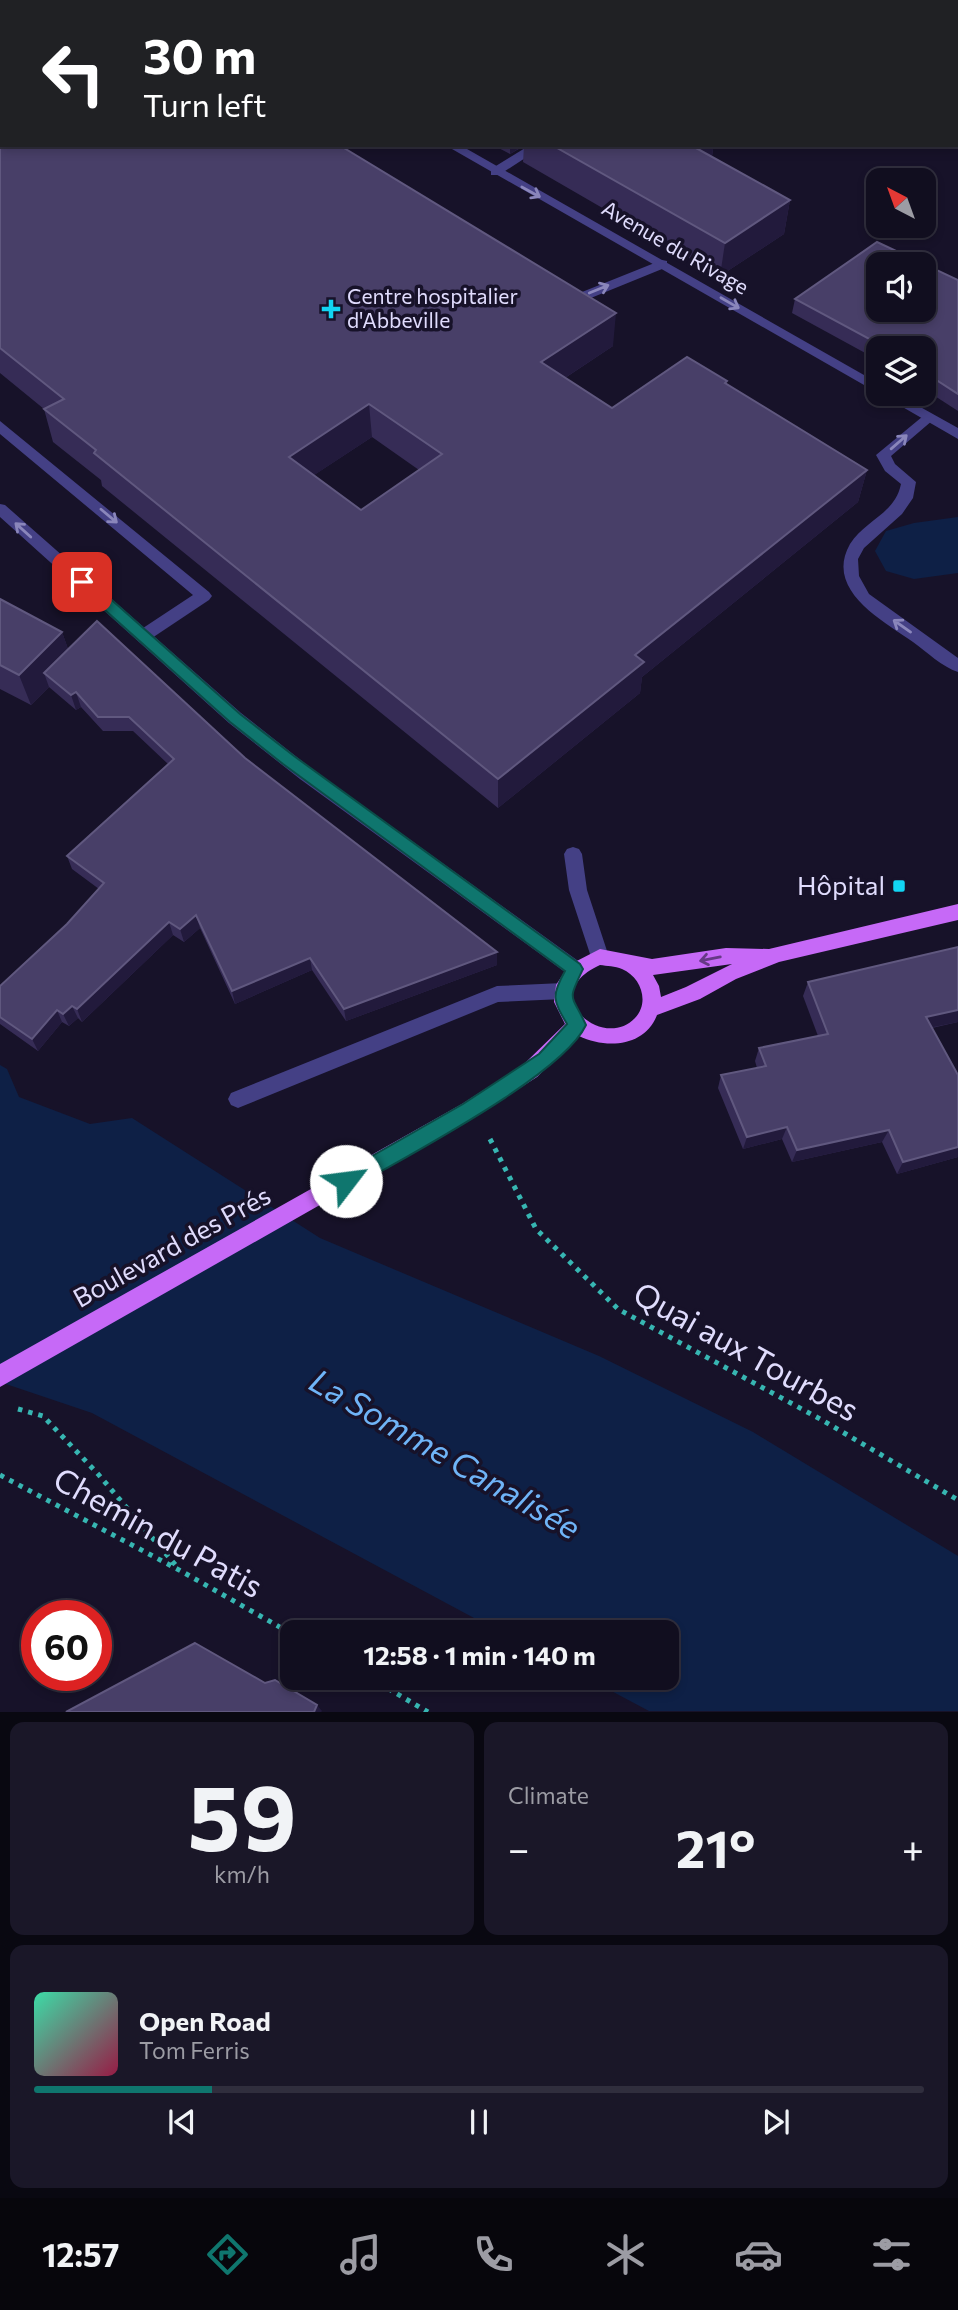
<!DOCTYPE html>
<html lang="en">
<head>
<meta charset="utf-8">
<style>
	:root { --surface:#110e1f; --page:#1a1728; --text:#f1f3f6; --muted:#9c9ca4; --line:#302e3d; --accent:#0f766e }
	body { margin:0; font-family:Commissioner,sans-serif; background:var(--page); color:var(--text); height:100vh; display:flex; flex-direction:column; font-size:26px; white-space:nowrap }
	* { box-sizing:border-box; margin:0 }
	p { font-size:23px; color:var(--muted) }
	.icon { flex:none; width:38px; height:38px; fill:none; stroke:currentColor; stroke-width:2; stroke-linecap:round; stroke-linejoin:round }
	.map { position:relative; height:1712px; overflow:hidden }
	.sheet { display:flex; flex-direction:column; gap:10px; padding:10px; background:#090811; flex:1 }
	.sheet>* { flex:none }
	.top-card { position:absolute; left:0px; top:0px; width:959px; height:147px; box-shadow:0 4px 10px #0003,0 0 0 2px var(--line); background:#202124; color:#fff; overflow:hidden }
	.needle { width:46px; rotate:319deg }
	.buttons { position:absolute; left:866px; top:168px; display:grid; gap:14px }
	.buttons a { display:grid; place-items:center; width:70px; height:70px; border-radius:14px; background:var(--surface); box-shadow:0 4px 10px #0003,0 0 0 2px var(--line); font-size:35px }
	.speed { position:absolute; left:21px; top:1600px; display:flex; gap:14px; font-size:35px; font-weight:700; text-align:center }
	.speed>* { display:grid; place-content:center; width:91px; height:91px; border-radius:50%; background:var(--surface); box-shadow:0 4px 10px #0003,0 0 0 2px var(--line); line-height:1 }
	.speed .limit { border:10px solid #d22; background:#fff; color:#111 }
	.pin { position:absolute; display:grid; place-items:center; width:60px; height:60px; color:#fff; margin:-30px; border-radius:14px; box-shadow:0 4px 10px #0006 }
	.me { position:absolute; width:77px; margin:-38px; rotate:60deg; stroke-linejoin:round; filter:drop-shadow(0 0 5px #0008) }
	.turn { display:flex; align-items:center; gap:24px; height:147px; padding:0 28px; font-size:32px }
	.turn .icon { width:91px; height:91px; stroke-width:2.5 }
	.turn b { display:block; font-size:49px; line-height:60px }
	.big { font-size:52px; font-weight:700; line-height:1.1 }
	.sheet .tile { flex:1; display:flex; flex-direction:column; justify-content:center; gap:10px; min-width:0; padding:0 24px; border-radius:14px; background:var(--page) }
	.sheet .dial { align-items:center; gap:0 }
	.dial b { font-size:91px; line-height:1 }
	.song { display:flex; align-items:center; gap:21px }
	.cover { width:84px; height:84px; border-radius:10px; background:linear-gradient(135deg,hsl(160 70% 55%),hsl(340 70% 35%)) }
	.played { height:7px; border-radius:4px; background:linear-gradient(90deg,var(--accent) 20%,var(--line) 20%) }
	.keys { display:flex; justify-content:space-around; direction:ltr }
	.heat { display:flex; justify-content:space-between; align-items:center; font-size:38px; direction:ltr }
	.sheet .tiles { flex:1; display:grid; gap:10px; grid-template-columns:1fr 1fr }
	.tile:last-child { grid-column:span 2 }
	.trip { position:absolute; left:280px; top:1620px; width:399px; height:70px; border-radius:14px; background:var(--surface); box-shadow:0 4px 10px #0003,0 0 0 2px var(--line); font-weight:700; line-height:70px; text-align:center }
	.dock { display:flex; height:112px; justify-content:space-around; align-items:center; background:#07060c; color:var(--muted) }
	.dock .icon { width:49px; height:49px }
	.dock .active { color:var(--accent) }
	.dock b { font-size:32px; color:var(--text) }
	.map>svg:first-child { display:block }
	.water { fill:#0e2046 }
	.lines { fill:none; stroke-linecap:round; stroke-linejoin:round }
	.river { fill:#0e2046; fill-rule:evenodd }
	.path { stroke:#37b6b2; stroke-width:5; stroke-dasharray:4.5 6; stroke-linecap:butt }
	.service { fill:#444085; fill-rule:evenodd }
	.minor { fill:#444085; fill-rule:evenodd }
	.primary { fill:#c669f7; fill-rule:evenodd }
	.wall { fill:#362c56; fill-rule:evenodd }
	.shaded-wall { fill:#221a3c }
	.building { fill:#483f68; stroke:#60587f; stroke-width:2; fill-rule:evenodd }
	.oneway { stroke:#8a86bb }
	.oneway2 { stroke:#663986 }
	.route { fill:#0f766e; stroke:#0a4d48; stroke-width:2 }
	.poi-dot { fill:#12d5f3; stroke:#171229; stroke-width:2.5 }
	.labels { text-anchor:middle; stroke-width:7; stroke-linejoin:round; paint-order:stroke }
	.far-street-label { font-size:21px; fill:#e0dcfd; stroke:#171229 }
	.far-poi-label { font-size:21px; fill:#e0dcfd; stroke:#171229; text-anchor:start }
	.poi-label { font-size:26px; fill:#e0dcfd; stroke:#171229; text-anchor:end }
	.street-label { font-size:26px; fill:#e0dcfd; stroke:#171229 }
	.near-street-label { font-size:32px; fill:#e0dcfd; stroke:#171229 }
	.near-water-label { font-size:33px; font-style:italic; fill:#6fb4f7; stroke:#171229 }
</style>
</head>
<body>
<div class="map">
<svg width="958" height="1712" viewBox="0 0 958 1712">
	<rect width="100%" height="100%" fill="#171229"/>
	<path class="water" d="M0,1065l7,4 12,28 71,27 42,-6 188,120 279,118 154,76 205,124v155h-309l-62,-33h80v-45h-165l-410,-220 -92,-31z"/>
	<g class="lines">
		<path class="river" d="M958,517v56l-44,6 -28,-8 -11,-20 11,-20 28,-8z"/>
		<path class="path" d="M490,1139l46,90 82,80 204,111 136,80
			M18,1409l25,7 55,58 80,94
			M0,1475l181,96 111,63
			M370,1678l58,34"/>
		<path class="service" d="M262,0h13l-14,2z
			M530,145h15l-46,30h-8v-6z
			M662,260l5,1v6l-86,35h-10l-12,-9 7,-4 11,5z
			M928,412l7,5 -2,3 -42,36 4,8 21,18 -3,16 -11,16 -38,34 -6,11 1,17 10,18 89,64v14c-16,-5 -31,-20 -45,-30 -31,-22 -89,-52 -63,-98 15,-24 45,-30 51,-60l-16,-13 -9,-16z
			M0,421l209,171 3,4 -3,4 -60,40h-12l-2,-4 2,-4 56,-37 -193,-161z
			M573,847l6,2 3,5 5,36 22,67 -3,6 -6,2 -6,-2 -3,-6 -22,-67 -5,-36 3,-5z
			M563,983l7,2 2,6 -2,6 -7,2 -65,3 -260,106 -7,-3 -3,-6 3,-6 266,-107z"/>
		<path class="minor" d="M202,0h12l1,2h-12z
			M445,145h15l418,238v10z
			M880,394h17l61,34v11z
			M0,504l5,1 236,208 71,56 269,194 3,6 -3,6 -6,2 -6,-2 -269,-196 -71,-56 -229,-206z"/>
		<path class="primary" d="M958,904v16l-179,42 -43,17 -36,20 -43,16c-12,32 -51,34 -78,21l-42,41 -61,39 -476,271v-23l462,-260 61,-39 42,-41 -11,-22 2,-17 13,-20 31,-16 52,10 74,-11 43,1zM732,964l-46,23 -25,10 -2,-11 -6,-11zM600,965c7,1 15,1 22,4 19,8 28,33 13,49 -32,34 -100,-24 -35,-53z"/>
	</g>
	<path class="wall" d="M0,0l613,346 -48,32 47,30 115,-24 140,86 -9,32 -216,175 -2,16 -142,115 -396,-322 -1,-6 -48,-38 -9,-33 -44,-36zM372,437l47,33 -58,40 -47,-35z
		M307,0h352l-2,2h-347z
		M734,0h224v63l-1,-61h-218z
		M493,145h226l-6,4 -1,8 78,43 -6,34 -64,42 -197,-114 1,-16 -14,8z
		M958,280v131l-34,-22v-41h-46v12l-86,-47 3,-14z
		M0,599l62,33 6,17 177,109 252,194v13l-151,56 -34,-51 -77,34 -35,-76 -16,14 -11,-7 -91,87 -4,-4 -9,8 -7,-4 -24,29 -38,-27v-38l67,-62 32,-35 -27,-20 -5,-13 101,-92 -35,-33h-30l-22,-24 -5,3 -27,-23 -18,18 -31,-16z
		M958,947v75l-26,6 26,47v82l-61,17 -15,-32 -90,20 -10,-23 -39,10 -25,-61 3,-13 36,-7 -2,-7 4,-13 59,-12 -15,-40 5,-14z"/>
	<path class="shaded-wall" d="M600,0h43v2h-46z
		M648,0h11l-2,2h-9z
		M510,145h14l-14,9z
		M695,145h24l-6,4 -3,20 -17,-9z
		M790,200l-6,34 -64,42 5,-33z
		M616,313l-3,33 -74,49 2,-33z
		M369,404l3,33 -79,52 -4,-32z
		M867,470l-9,32 -216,175 -2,16 -142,115v-29l137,-124z
		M62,632l11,31 -29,10 5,14 -18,18 -12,-30z
		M76,692l5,15 -5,3 -5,-15z
		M196,915l4,13 -16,14 -4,-13z
		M169,922l4,13 -91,87 -5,-13z
		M497,952v13l-151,56 -2,-12z
		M310,958l2,12 -77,34 -3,-13z
		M72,1006l6,12 -9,8 -6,-12z
		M57,1010l5,12 -24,29 -6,-12z
		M958,1010v12l-39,8 7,-13z
		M787,1127l-5,12 -39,10 4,-12z
		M889,1130l-7,12 -90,20 5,-12z
		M958,1147v10l-61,17 6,-12z
		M317,1705l5,6 -1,1h-7z"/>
	<path class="building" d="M0,0h98l2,2h-98v143h337l277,168 -75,49 71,46 75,-51 40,24 -2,2 142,87 -232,185 9,7 -146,117 -404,-326 2,-3 -52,-41 20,-10 -64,-51zM369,404l73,50 -81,56 -72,-53z
		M120,0h80l3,2h-87z
		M340,0h260l-3,2h-261z
		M826,0h40l-2,2h-33z
		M873,0h85v28l-1,-26h-79z
		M552,145h148l-4,3 94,52 -65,43z
		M877,242l81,38v114l-34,-22v-24h-38l-91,-49zM878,264h46v46h-46z
		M0,599l62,33 -43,43 -19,-10z
		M97,621l148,137 252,194 -153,57 -34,-51 -78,33 -36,-76 -16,14 -11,-7 -92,87 -5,-3 -9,8 -6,-4 -25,29 -32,-22v-31l67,-62 37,-41 -37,-27 107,-97 -45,-42h-31l-22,-25 -5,3 -27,-22z
		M958,947v63l-32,7 32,58v72l-55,15 -14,-32 -92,20 -10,-23 -40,10 -26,-62 45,-9 -7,-18 69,-14 -20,-52z
		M195,1643l70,40 10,-3 42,25 -3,7h-248z"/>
	<defs><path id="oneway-shaft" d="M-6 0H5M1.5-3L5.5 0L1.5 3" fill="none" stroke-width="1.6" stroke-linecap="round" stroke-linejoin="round" transform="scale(1.75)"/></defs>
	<g class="oneway">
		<use href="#oneway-shaft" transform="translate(531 192) rotate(29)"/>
		<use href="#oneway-shaft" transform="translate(599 289) rotate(-22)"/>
		<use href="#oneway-shaft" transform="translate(730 303) rotate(30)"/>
		<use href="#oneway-shaft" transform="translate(899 442) rotate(-41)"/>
		<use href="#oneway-shaft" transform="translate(109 516) rotate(40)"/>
		<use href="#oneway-shaft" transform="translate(23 530) rotate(-138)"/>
		<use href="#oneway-shaft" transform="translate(902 626) rotate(-145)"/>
	</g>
	<use class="oneway2" href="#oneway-shaft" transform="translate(710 959) rotate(169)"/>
	<path class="route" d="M82,577l5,1 153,136 54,42 286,208 3,5c-16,33 -12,24 3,56 -24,51 -180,131 -234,163l-6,2 -7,-2 -2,-7 2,-6 124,-71 76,-50 28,-30c-14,-24 -16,-28 -2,-53l-282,-207 -53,-42 -153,-137 -2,-3z"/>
	<g class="poi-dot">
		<path d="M327.5 298.5h7v7h7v7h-7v7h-7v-7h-7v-7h7z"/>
		<rect x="892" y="879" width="14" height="14" rx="3.5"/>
	</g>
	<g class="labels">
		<g class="far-street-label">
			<text transform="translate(675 248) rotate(30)" y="7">Avenue du Rivage</text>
		</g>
		<g class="far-poi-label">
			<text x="347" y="304">Centre hospitalier<tspan x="347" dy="24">d'Abbeville</tspan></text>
		</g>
		<g class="poi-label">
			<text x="885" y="895">Hôpital</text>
		</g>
		<g class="street-label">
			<text transform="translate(172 1247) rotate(-29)" y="9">Boulevard des Prés</text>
		</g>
		<g class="near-street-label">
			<text transform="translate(746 1352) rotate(29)" y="11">Quai aux Tourbes</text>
			<text transform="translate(158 1533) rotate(29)" y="11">Chemin du Patis</text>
		</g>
		<g class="near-water-label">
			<text transform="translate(445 1454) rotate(30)" y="12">La Somme Canalisée</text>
		</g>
	</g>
</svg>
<div class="buttons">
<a><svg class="needle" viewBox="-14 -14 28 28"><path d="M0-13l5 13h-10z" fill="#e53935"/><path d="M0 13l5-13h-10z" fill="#9c9ca4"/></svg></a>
<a><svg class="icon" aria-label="sound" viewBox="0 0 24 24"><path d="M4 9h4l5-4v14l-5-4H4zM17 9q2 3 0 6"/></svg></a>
<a><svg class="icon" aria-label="layers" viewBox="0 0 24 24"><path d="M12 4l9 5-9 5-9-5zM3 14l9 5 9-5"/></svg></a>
</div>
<div class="speed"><div class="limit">60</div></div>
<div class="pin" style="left:82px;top:582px;background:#d93025"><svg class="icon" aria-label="arrive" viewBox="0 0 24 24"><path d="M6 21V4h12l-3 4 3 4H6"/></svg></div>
<svg class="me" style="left:346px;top:1181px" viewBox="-20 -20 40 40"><circle r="19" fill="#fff"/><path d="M0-13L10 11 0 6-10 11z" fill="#0f766e"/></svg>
<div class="trip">12:58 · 1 min · 140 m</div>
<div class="top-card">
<div class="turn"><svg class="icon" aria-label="left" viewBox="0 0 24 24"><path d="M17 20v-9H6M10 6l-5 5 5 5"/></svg><div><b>30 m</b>Turn left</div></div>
</div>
</div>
<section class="sheet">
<div class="tiles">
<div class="tile dial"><b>59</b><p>km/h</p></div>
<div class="tile"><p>Climate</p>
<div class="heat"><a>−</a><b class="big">21°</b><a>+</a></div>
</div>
<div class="tile">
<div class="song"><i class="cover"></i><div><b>Open Road</b><p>Tom Ferris</p></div></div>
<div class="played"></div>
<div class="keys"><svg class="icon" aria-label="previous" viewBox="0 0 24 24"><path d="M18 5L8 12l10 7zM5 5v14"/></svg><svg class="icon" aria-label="pause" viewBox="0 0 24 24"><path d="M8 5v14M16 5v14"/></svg><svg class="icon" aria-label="next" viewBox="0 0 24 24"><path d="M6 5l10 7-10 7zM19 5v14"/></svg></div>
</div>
</div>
</section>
<nav class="dock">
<b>12:57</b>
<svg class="icon active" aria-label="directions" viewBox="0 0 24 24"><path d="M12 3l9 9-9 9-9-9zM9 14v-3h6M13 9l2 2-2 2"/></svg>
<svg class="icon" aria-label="music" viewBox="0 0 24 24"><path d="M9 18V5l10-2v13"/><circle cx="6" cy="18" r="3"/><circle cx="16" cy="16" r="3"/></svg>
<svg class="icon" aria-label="phone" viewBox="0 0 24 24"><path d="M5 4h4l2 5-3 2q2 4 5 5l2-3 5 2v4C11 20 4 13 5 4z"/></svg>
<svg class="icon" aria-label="climate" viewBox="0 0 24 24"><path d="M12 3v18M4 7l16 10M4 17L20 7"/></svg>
<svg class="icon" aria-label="car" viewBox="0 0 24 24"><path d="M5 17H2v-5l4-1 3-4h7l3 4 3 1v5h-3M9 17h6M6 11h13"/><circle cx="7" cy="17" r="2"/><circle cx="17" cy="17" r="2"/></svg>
<svg class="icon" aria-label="filters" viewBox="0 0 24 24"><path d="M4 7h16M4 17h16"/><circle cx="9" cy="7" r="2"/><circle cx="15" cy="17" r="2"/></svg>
</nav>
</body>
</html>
